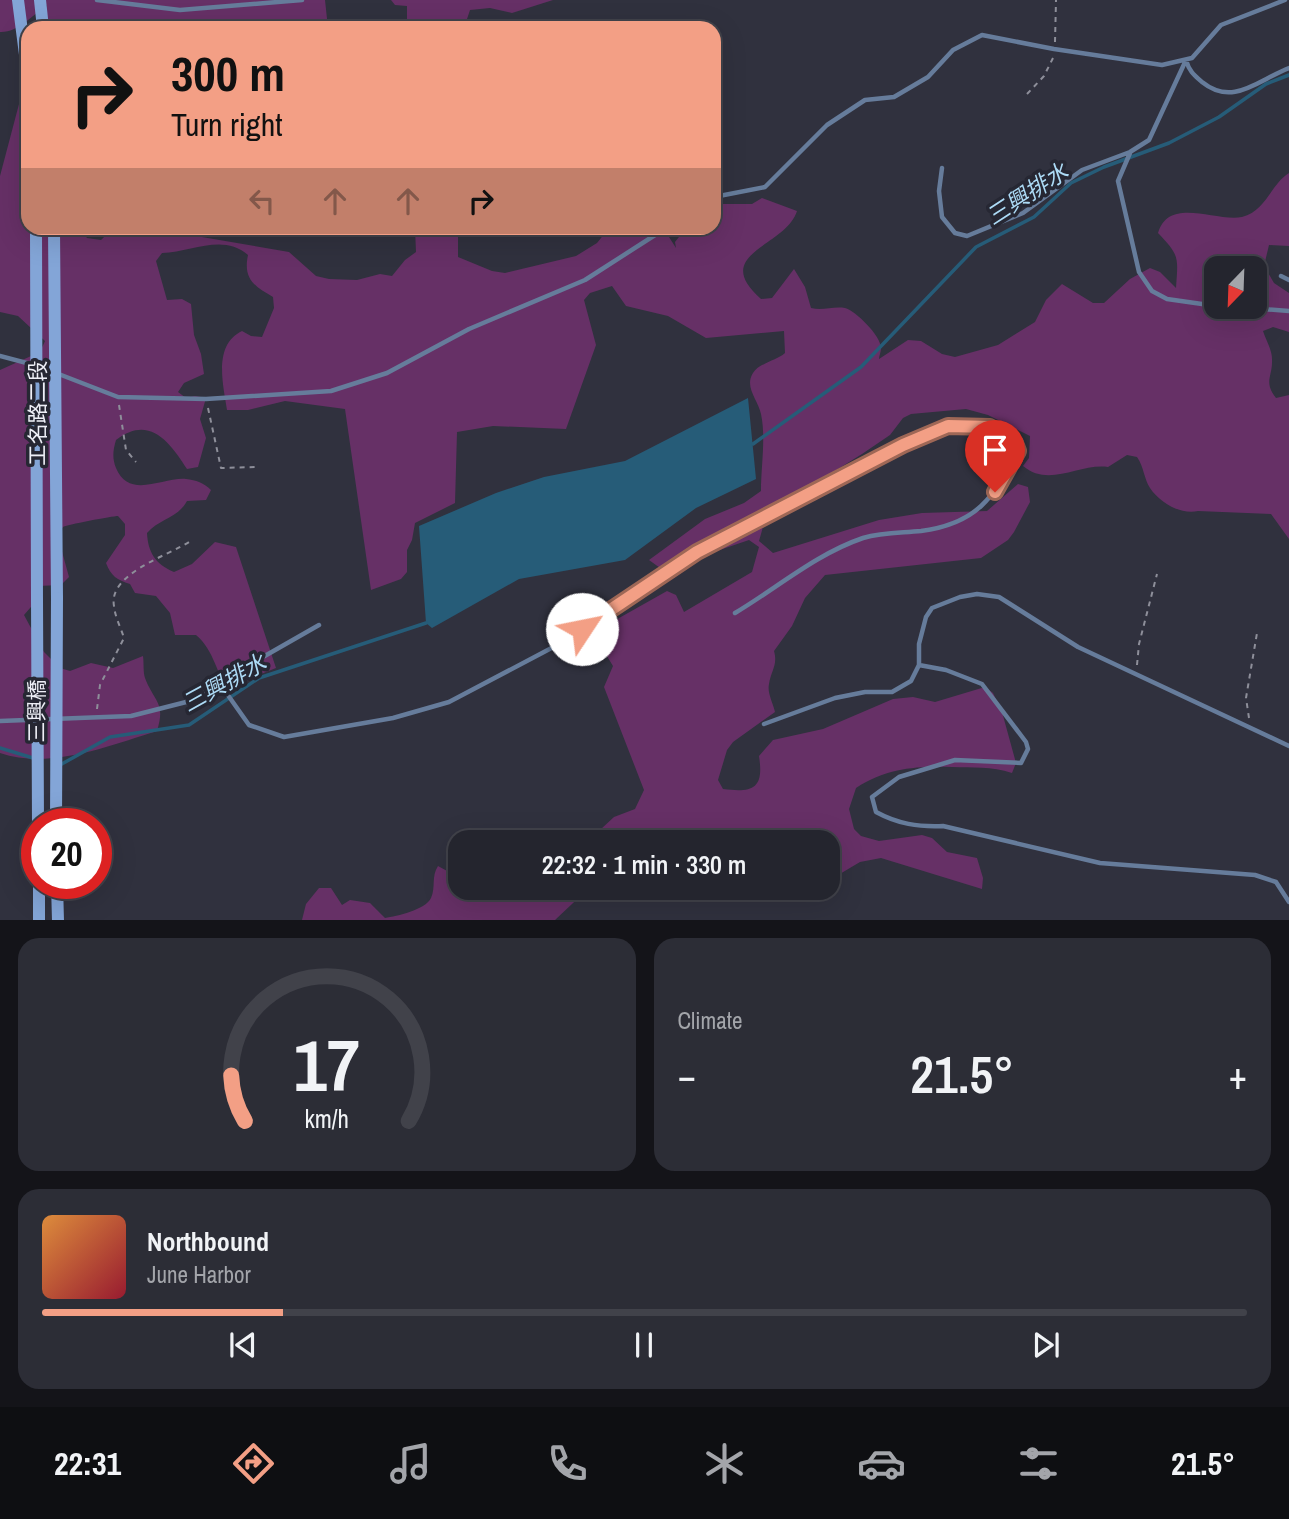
<!DOCTYPE html>
<html lang="en">
<head>
<meta charset="utf-8">
<style>
	:root { --surface:#24252e; --page:#2c2d36; --text:#f1f3f6; --muted:#a3a5aa; --line:#41424a; --accent:#f39f85 }
	body { margin:0; font-family:"Archivo Narrow","Noto Sans TC",sans-serif; background:var(--page); color:var(--text); height:100vh; display:flex; flex-direction:column; font-size:26px; white-space:nowrap }
	* { box-sizing:border-box; margin:0 }
	p { font-size:23px; color:var(--muted) }
	.icon { flex:none; width:38px; height:38px; fill:none; stroke:currentColor; stroke-width:2; stroke-linecap:round; stroke-linejoin:round }
	.map { position:relative; height:920px; overflow:hidden }
	.details { display:flex; flex-direction:column; gap:18px; padding:18px; background:#141419; flex:1 }
	.details>* { flex:none }
	.top-card { position:absolute; left:21px; top:21px; width:700px; height:214px; border-radius:21px; box-shadow:0 7px 28px #0002,0 0 0 2px var(--line); background:#f39f85; color:#111; overflow:hidden }
	.needle { width:46px; rotate:203deg }
	.buttons { position:absolute; left:1204px; top:256px; display:grid; gap:14px }
	.buttons a { display:grid; place-items:center; width:63px; height:63px; border-radius:14px; background:var(--surface); box-shadow:0 7px 28px #0002,0 0 0 2px var(--line); font-size:35px }
	.speed { position:absolute; left:21px; top:808px; display:flex; gap:14px; font-size:35px; font-weight:700; text-align:center }
	.speed>* { display:grid; place-content:center; width:91px; height:91px; border-radius:50%; background:var(--surface); box-shadow:0 7px 28px #0002,0 0 0 2px var(--line); line-height:1 }
	.speed .limit { border:10px solid #d22; background:#fff; color:#111 }
	.pin { position:absolute; display:grid; place-items:center; width:60px; height:60px; color:#fff; margin:-72px -30px; border-radius:50% 50% 50% 0; rotate:-45deg; box-shadow:0 0 7px #0007 }
	.pin .icon { rotate:45deg }
	.me { position:absolute; width:77px; margin:-38px; rotate:56deg; stroke-linejoin:round; filter:drop-shadow(0 0 5px #0008) }
	.turn { display:flex; align-items:center; gap:24px; height:147px; padding:0 35px; font-size:32px }
	.turn .icon { width:91px; height:91px; stroke-width:2.5 }
	.turn b { display:block; font-size:49px; line-height:60px }
	.lanes { display:flex; align-items:center; height:66px; padding:0 35px; background:#0003; justify-content:center; gap:35px; direction:ltr }
	.lanes .off { opacity:.35 }
	.big { font-size:52px; font-weight:600; line-height:1.1 }
	.details .widget { flex:1; display:flex; flex-direction:column; justify-content:center; gap:10px; min-width:0; padding:0 24px; border-radius:21px; background:var(--page) }
	.details .dial { align-items:center; gap:0 }
	.dial svg { height:182px; overflow:visible; fill:none; stroke:var(--line); stroke-width:7; stroke-linecap:round; text-anchor:middle }
	.dial text { fill:var(--text); stroke:none }
	.song { display:flex; align-items:center; gap:21px }
	.cover { width:84px; height:84px; border-radius:10px; background:linear-gradient(135deg,hsl(30 70% 55%),hsl(350 70% 35%)) }
	.played { height:7px; border-radius:4px; background:linear-gradient(90deg,var(--accent) 20%,var(--line) 20%) }
	.keys { display:flex; justify-content:space-around; direction:ltr }
	.heat { display:flex; justify-content:space-between; align-items:center; font-size:38px; direction:ltr }
	.details .tiles { flex:1; display:grid; gap:18px; grid-template-columns:1fr 1fr }
	.widget:last-child { grid-column:span 2 }
	.trip { position:absolute; left:448px; top:830px; width:392px; height:70px; border-radius:21px; background:var(--surface); box-shadow:0 7px 28px #0002,0 0 0 2px var(--line); font-weight:600; line-height:70px; text-align:center }
	.tabs { display:flex; height:112px; justify-content:space-around; align-items:center; background:#0e0f12; color:var(--muted) }
	.tabs .icon { width:49px; height:49px }
	.tabs .on { color:var(--accent) }
	.tabs b { font-size:32px; color:var(--text) }
	.map>svg:first-child { display:block }
	.green { fill:#663066; fill-rule:evenodd }
	.water { fill:#265c78 }
	.lines { fill:none; stroke-linecap:round; stroke-linejoin:round }
	.stream { stroke:#265c78; stroke-width:3.5 }
	.path { stroke:#8e8f9a; stroke-width:2; stroke-dasharray:5 5; stroke-linecap:butt }
	.service { stroke:#667c9b; stroke-width:4.5 }
	.secondary { stroke:#83a5d7; stroke-width:12 }
	.secondary-bridge { stroke:#83a5d7; stroke-width:12 }
	.route-casing { stroke:#9e6756; stroke-width:18 }
	.route { stroke:#f39f85; stroke-width:12 }
	.labels { text-anchor:middle; stroke-width:7; stroke-linejoin:round; paint-order:stroke }
	.street-label { font-size:21px; fill:#eeeff7; stroke:#262733 }
	.water-label { font-size:23px; font-style:italic; fill:#addbf6; stroke:#262733 }
</style>
</head>
<body>
<div class="map">
<svg width="1289" height="921" viewBox="0 0 1289 921">
	<rect width="100%" height="100%" fill="#30313e"/>
	<path class="green" d="M0,0h325l3,28h-79l2,-6c-14,-4 -20,4 -34,6 -13,2 -22,-3 -34,-5l-11,5h-133l8,-23c-14,10 -30,28 -47,27z
		M391,0h162l-41,13 -22,-5 -20,2 -6,18h-57v-22l-12,-1z
		M28,70v158l52,1 7,9 14,2 12,-12h56l3,7 24,1 93,16 27,24 13,3 28,1 23,-6 12,2 13,-16 11,-8 -1,-24h43v29l34,14 13,2 71,-17 21,-13 12,-15h29l31,9 7,11 -1,-6 11,-14h28l1,-24h37l10,-6 35,13c-11,36 -88,42 -36,88l11,-1 22,-29 11,18 6,21c12,3 22,-2 34,0 11,3 36,28 36,40 0,4 -2,8 -2,11l29,-19 13,1 21,13 13,3 43,-12 37,-23 11,-22 16,-16 31,19h11l26,-24 20,-11 10,4 16,16c2,-31 4,-32 -18,-55 11,-37 57,-11 84,-16 24,-6 29,-33 47,-44v73l-20,-1 -5,21 10,17 15,10v39l-16,-5 -10,4c3,9 9,19 9,28 1,18 -9,22 4,39l13,-3v144l-18,-25 -73,-3c-17,4 -38,-8 -48,-23 -6,-9 -6,-21 -13,-31l-10,-2 -19,12c-28,-4 -59,21 -85,-1l6,-8 1,-22 -42,-21 -22,-6 -55,5 -8,4 -13,17 -28,19 -82,51 -15,15 -6,21 14,12 106,-33 43,-7 65,-2 31,-27 10,3 2,15 -16,30 -6,8 -27,18 -156,17 -20,23 -13,28 -18,25c4,14 -3,20 -5,33 -2,9 4,19 6,28l-42,30 -6,8 -9,30 5,9c31,4 41,-1 36,-33l14,-16 50,-11 70,-30 20,-2 22,5 50,-15 8,6 9,19 14,51 -4,10c-21,-7 -39,-5 -60,-6 -36,-1 -65,1 -96,21l-7,21 5,20 7,7 18,5 43,-6 10,3 15,14 30,6 6,20 -1,11 -101,-31 -21,4 -32,19v-39h-241l27,-25 21,-8 9,-19 -40,-103 9,-21 -11,-18 -2,-11 12,-15 55,-31 9,4 8,17 68,-40 7,-25 -10,-7 -44,15 -31,23 -25,-18 56,-41 39,-16 17,-12c0,-24 5,-54 0,-77 -3,-14 -17,-27 -8,-41 6,-10 23,-12 32,-20l-1,-22 -78,7 -38,-22 -42,-10 -14,-20 -22,7 -6,7 12,45 -30,84 -73,-3 -36,6 -2,71 -40,20 -3,17 -5,10v22l-6,7 -30,11 -26,-181 -60,-8 -37,9h-21c-4,-26 -14,-65 15,-79l9,5 11,1 12,-29 -1,-11c-19,-11 -30,-18 -25,-42 -25,-22 -56,-3 -86,-2l-6,8 11,39 15,-1 9,5 3,31 7,19 3,20 -20,9 -6,9 8,6 9,-2 11,2 -6,21 6,19 -8,29 -11,2c-17,-26 -37,-55 -71,-29 -3,10 -4,18 0,28 13,32 47,9 70,11 10,1 18,4 25,11l-5,10 -19,1c-9,17 -28,18 -40,32 1,19 8,31 27,39l18,-8 23,-22 21,5 40,121 -48,19c-12,-12 -13,-36 -32,-52h-21l-5,-22 -14,-17 -21,-3 -5,-9c-13,-4 -19,-8 -24,-21l19,-28v-11l-7,-8c-5,0 -53,9 -55,11 -2,2 -3,6 -5,10l11,40 -8,8 -23,1 -1,14 -13,15 20,37 16,16 10,3 21,-8 22,5 30,-12c1,7 0,16 2,22 9,24 21,24 12,53 -49,15 -107,39 -157,22v-383l40,-18 5,-11 -27,-25 -18,-4v-136zM1216,268h39v38h-39z
		M438,866l22,12v9h130l-35,33h-253l4,-16 13,-16h12l11,17 8,-5 20,3 15,15c12,-2 40,-8 46,-20 5,-11 0,-21 7,-32z"/>
	<path class="water" d="M748,398l8,81 -60,29 -71,52 -106,19 -87,49 -6,-5 -7,-97 77,-33 48,-16 81,-16z"/>
	<g class="lines">
		<path class="stream" d="M753,444l108,-77 115,-120 58,-30 37,-34 33,-16 65,-24 50,-26 47,-33 23,-9
			M0,748l33,10
			M60,765l50,-28 79,-12 70,-47 167,-55"/>
		<path class="path" d="M1055,42l1,-42
			M1027,94l17,-18 9,-18
			M119,405l7,45 10,12
			M208,408l13,60 36,-1
			M1137,665l2,-21 18,-70
			M97,709l3,-24 24,-47c-3,-10 -9,-21 -10,-32 -6,-32 53,-50 75,-64
			M1249,718l-3,-20 11,-65"/>
		<path class="service" d="M97,0l83,10 122,-10
			M1186,60c3,11 8,15 16,22 31,25 56,-2 87,-14
			M1130,153l-12,28 21,91 13,19 15,8 49,7
			M942,168l-3,23 3,26 13,16 12,3 56,-23 59,-43 48,-18 19,-12 37,-80
			M714,197l51,-10 62,-62 38,-25 29,-3 34,-20 25,-27 29,-15 72,14 108,16 30,-7 29,-33 64,-25
			M1281,276l8,4
			M1221,306l68,5
			M0,356l38,10 80,31 88,2 125,-8 56,-18 82,-44 116,-49 81,-52
			M919,665l27,5 36,14 44,58 2,7 -7,14 -66,-3 -56,17 -27,20 4,15c22,12 42,15 67,14l157,37 155,12 21,7 13,20
			M216,687l9,4 24,34 35,12 109,-19 56,-16 112,-59 136,-91 206,-107 45,-19 23,-2 19,3 16,9 9,7 3,8c-24,47 -42,73 -97,80 -20,2 -38,1 -58,7 -47,16 -86,50 -128,75
			M0,721l131,-5 67,-17 44,-30 77,-44
			M764,724l71,-26 30,-6h27l19,-11 8,-16v-21l7,-27 6,-9 28,-11 17,-3 22,3 79,50 211,99"/>
		<path class="secondary" d="M18,0l10,78
			M40,0l3,28
			M36,228l1,372
			M54,228l3,370
			M39,884v37
			M57,884l1,37"/>
		<path class="secondary-bridge" d="M37,600l1,224
			M56,824l1,-226"/>
	</g>
	<g class="lines">
		<defs>
			<path id="route" d="M582,629l115,-77 206,-107 45,-19 42,1 25,16 3,8 -23,41"/>
		</defs>
		<use href="#route" class="route-casing"/>
		<use href="#route" class="route"/>
	</g>
	<g class="labels">
		<g class="street-label">
			<text transform="translate(38 413) rotate(-90)" y="7">工名路二段</text>
			<text transform="translate(37 711) rotate(-90)" y="7">三興橋</text>
		</g>
		<g class="water-label">
			<text transform="translate(1027 194) rotate(-33)" y="8">三興排水</text>
			<text transform="translate(224 683) rotate(-29)" y="8">三興排水</text>
		</g>
	</g>
</svg>
<div class="buttons">
<a><svg class="needle" viewBox="-14 -14 28 28"><path d="M0-13l5 13h-10z" fill="#e53935"/><path d="M0 13l5-13h-10z" fill="#a3a5aa"/></svg></a>
</div>
<div class="speed"><div class="limit">20</div></div>
<div class="pin" style="left:995px;top:492px;background:#d93025"><svg class="icon" aria-label="arrive" viewBox="0 0 24 24"><path d="M6 21V4h12l-3 4 3 4H6"/></svg></div>
<svg class="me" style="left:582px;top:629px" viewBox="-20 -20 40 40"><circle r="19" fill="#fff"/><path d="M0-13L10 11 0 6-10 11z" fill="#f39f85"/></svg>
<div class="trip">22:32 · 1 min · 330 m</div>
<div class="top-card">
<div class="turn"><svg class="icon" aria-label="right" viewBox="0 0 24 24"><path d="M7 20v-9h11M14 6l5 5-5 5"/></svg><div><b>300 m</b>Turn right</div></div>
<div class="lanes"><svg class="icon off" aria-label="left" viewBox="0 0 24 24"><path d="M17 20v-9H6M10 6l-5 5 5 5"/></svg><svg class="icon off" aria-label="ahead" viewBox="0 0 24 24"><path d="M12 20V5M6 11l6-6 6 6"/></svg><svg class="icon off" aria-label="ahead" viewBox="0 0 24 24"><path d="M12 20V5M6 11l6-6 6 6"/></svg><svg class="icon" aria-label="right" viewBox="0 0 24 24"><path d="M7 20v-9h11M14 6l5 5-5 5"/></svg></div>
</div>
</div>
<section class="details">
<div class="tiles">
<div class="widget dial"><svg viewBox="0 0 100 80">
<path d="M14 69A42 42 0 1 1 86 69"/>
<path d="M14 69A42 42 0 0 1 8 49" stroke="#f39f85"/>
<text x="50" y="56" font-size="32" font-weight="700">17</text>
<text x="50" y="72" font-size="11">km/h</text>
</svg></div>
<div class="widget"><p>Climate</p>
<div class="heat"><a>−</a><b class="big">21.5°</b><a>+</a></div>
</div>
<div class="widget">
<div class="song"><i class="cover"></i><div><b>Northbound</b><p>June Harbor</p></div></div>
<div class="played"></div>
<div class="keys"><svg class="icon" aria-label="previous" viewBox="0 0 24 24"><path d="M18 5L8 12l10 7zM5 5v14"/></svg><svg class="icon" aria-label="pause" viewBox="0 0 24 24"><path d="M8 5v14M16 5v14"/></svg><svg class="icon" aria-label="next" viewBox="0 0 24 24"><path d="M6 5l10 7-10 7zM19 5v14"/></svg></div>
</div>
</div>
</section>
<nav class="tabs">
<b>22:31</b>
<svg class="icon on" aria-label="directions" viewBox="0 0 24 24"><path d="M12 3l9 9-9 9-9-9zM9 14v-3h6M13 9l2 2-2 2"/></svg>
<svg class="icon" aria-label="music" viewBox="0 0 24 24"><path d="M9 18V5l10-2v13"/><circle cx="6" cy="18" r="3"/><circle cx="16" cy="16" r="3"/></svg>
<svg class="icon" aria-label="phone" viewBox="0 0 24 24"><path d="M5 4h4l2 5-3 2q2 4 5 5l2-3 5 2v4C11 20 4 13 5 4z"/></svg>
<svg class="icon" aria-label="climate" viewBox="0 0 24 24"><path d="M12 3v18M4 7l16 10M4 17L20 7"/></svg>
<svg class="icon" aria-label="car" viewBox="0 0 24 24"><path d="M5 17H2v-5l4-1 3-4h7l3 4 3 1v5h-3M9 17h6M6 11h13"/><circle cx="7" cy="17" r="2"/><circle cx="17" cy="17" r="2"/></svg>
<svg class="icon" aria-label="filters" viewBox="0 0 24 24"><path d="M4 7h16M4 17h16"/><circle cx="9" cy="7" r="2"/><circle cx="15" cy="17" r="2"/></svg>
<b>21.5°</b>
</nav>
</body>
</html>
